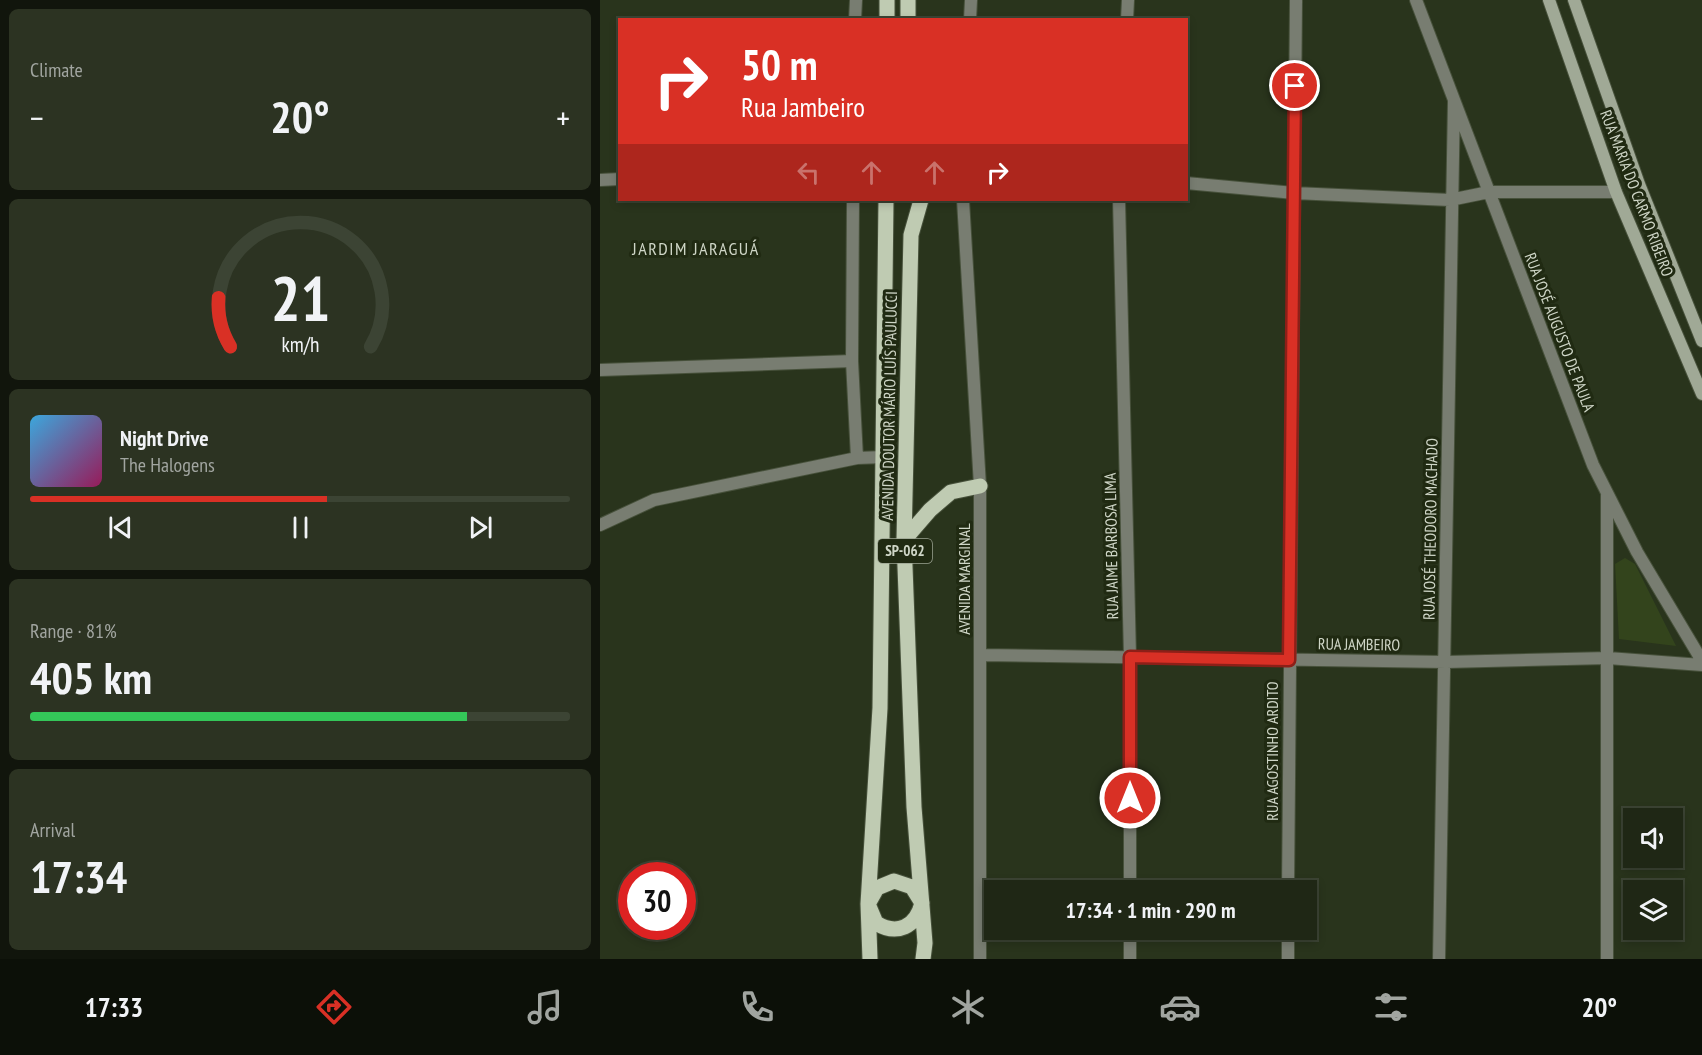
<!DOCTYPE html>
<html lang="en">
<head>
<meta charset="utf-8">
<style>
	:root { --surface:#1f2715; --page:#2c3322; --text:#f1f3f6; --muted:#a1a5a0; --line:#3c4434; --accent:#d93025 }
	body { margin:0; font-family:"PT Sans Narrow",sans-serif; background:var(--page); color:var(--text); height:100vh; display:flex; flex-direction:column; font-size:22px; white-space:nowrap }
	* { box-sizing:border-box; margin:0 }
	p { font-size:20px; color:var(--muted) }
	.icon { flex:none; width:33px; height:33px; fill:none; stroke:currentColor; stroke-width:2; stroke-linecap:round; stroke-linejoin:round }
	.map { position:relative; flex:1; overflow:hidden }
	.side { display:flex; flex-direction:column; gap:9px; padding:9px; background:#11150c; width:600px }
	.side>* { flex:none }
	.top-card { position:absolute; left:18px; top:18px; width:570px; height:183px; border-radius:0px; box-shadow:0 3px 9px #0003,0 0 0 2px var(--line); background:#d93025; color:#fff; overflow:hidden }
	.fabs { position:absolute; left:1023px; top:808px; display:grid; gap:12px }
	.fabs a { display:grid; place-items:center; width:60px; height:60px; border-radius:0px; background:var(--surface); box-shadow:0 3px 9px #0003,0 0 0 2px var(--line); font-size:30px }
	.speed { position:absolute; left:18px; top:862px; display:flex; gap:12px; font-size:30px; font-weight:700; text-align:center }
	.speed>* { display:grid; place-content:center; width:78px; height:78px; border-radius:50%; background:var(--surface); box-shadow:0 3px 9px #0003,0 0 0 2px var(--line); line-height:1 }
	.speed .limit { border:9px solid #d22; background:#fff; color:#111 }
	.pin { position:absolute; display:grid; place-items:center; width:51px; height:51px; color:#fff; margin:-26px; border:3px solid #fff; border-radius:50%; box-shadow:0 2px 6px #0007 }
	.me { position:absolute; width:66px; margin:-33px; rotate:0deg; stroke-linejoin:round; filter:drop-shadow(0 0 4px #0008) }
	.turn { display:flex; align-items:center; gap:21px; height:126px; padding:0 24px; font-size:27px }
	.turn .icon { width:78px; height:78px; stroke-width:2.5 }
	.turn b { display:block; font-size:42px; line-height:51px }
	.lanes { display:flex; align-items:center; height:57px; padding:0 24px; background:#0003; justify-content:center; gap:30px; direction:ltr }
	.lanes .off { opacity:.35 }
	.big { font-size:45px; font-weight:600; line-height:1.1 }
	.side .widget { flex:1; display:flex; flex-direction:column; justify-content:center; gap:9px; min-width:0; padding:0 21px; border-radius:9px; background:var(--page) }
	.side .dial { align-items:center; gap:0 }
	.dial svg { height:156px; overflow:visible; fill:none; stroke:var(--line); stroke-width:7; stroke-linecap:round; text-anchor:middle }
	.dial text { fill:var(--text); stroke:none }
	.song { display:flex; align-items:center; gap:18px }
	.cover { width:72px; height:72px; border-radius:9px; background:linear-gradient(135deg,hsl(200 70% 55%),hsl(330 70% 35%)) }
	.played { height:6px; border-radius:3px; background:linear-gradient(90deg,var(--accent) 55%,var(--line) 55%) }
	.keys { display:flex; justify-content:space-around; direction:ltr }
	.heat { display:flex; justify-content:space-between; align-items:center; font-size:33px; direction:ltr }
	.charge { height:9px; border-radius:4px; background:linear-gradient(90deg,#34c759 81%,var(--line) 0) }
	.trip { position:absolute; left:384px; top:880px; width:333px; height:60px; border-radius:0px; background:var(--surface); box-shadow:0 3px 9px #0003,0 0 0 2px var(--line); font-weight:600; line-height:60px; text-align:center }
	.tab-bar { display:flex; height:96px; justify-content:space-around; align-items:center; background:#0c1008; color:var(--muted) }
	.tab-bar .icon { width:42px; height:42px }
	.tab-bar .current { color:var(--accent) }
	.tab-bar b { font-size:27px; color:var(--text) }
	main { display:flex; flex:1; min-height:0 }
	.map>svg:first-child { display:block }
	.green { fill:#33441c }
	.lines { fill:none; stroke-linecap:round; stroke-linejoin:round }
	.minor-casing { stroke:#47513b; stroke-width:14 }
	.secondary-casing { stroke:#47513b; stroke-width:14 }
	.primary-casing { stroke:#47513b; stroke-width:17 }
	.minor { stroke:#787d71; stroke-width:12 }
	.secondary { stroke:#a0a996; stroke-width:12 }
	.primary { stroke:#bfcbb2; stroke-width:15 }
	.route-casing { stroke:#8d1f18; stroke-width:15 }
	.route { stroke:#d93025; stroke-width:10 }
	.labels { text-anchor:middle; stroke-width:6; stroke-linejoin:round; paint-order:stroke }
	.shield { fill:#202a12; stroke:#9aa291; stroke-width:1.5 }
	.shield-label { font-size:15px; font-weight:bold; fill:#cfd6c7 }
	.street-label { font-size:16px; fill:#cfd6c7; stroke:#202a12 }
	.neighbourhood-label { font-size:18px; letter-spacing:1.5px; fill:#cfd6c7; stroke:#202a12 }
</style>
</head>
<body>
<main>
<section class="side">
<div class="widget"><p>Climate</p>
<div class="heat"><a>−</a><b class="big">20°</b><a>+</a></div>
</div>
<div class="widget dial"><svg viewBox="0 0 100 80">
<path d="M14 69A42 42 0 1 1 86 69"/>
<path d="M14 69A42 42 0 0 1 8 44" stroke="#d93025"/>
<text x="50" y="56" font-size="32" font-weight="700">21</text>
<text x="50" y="72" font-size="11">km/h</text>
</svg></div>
<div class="widget">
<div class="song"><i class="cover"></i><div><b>Night Drive</b><p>The Halogens</p></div></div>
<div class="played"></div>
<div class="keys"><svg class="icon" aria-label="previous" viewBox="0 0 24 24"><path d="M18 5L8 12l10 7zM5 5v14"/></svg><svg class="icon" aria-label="pause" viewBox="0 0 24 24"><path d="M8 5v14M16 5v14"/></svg><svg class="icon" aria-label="next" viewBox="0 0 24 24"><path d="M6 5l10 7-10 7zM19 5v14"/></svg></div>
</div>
<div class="widget"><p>Range · 81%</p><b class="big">405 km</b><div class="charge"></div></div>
<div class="widget"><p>Arrival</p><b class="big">17:34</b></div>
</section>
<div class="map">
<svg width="1102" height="959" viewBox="0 0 1102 959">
	<rect width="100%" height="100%" fill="#29341c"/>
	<path class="green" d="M1025,558l10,6 41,82 -57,-7 -4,-75z"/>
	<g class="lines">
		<defs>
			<path id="minor" d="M816,0l177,465 44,87 65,109
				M255,20l1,-20
				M370,20l1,-20
				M527,20l1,-20
				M0,180l20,-1
				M586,183l108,10 156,7 39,-8h127
				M253,200l-1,161 5,97
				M363,200l17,286v473
				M519,200l11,457v234
				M0,370l252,-9
				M0,525l54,-25 203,-42 27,-1
				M380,655l466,7 162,-4 94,7
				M688,891l8,-891
				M530,959v-29
				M688,959v-29
				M839,959l15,-859
				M1007,959v-464"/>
			<path id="secondary" d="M949,0l67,192 86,202
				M974,0l65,184 63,157"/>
			<path id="primary" d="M287,20v-20
				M308,20v-20
				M321,200l-10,35 -7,305 10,267 11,136 -2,16
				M304,540l26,-30 21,-18 29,-6
				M294,881l18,6 10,16c-6,24 -25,33 -46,20l-8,-19 9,-16z
				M270,959l-2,-55 12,-196 6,-508"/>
		</defs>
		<use href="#minor" class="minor-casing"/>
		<use href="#secondary" class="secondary-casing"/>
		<use href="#primary" class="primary-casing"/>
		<use href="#minor" class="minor"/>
		<use href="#secondary" class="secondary"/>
		<use href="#primary" class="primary"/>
	</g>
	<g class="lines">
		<defs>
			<path id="route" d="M530,798v-141l159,3 6,-574"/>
		</defs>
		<use href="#route" class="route-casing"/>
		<use href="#route" class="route"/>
	</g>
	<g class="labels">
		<rect class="shield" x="278" y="539" width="54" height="24" rx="4.5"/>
		<g class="shield-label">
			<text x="305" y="556">SP-062</text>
		</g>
		<g class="street-label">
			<text transform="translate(1037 193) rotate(69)" y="6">RUA MARIA DO CARMO RIBEIRO</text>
			<text transform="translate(960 332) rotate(69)" y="6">RUA JOSÉ AUGUSTO DE PAULA</text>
			<text transform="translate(289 406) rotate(-89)" y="6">AVENIDA DOUTOR MÁRIO LUÍS PAULUCCI</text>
			<text transform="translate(830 529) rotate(-89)" y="6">RUA JOSÉ THEODORO MACHADO</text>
			<text transform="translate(511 546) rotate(-91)" y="6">RUA JAIME BARBOSA LIMA</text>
			<text transform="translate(364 579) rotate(-90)" y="6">AVENIDA MARGINAL</text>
			<text transform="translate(759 644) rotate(1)" y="6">RUA JAMBEIRO</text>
			<text transform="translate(672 751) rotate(-90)" y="6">RUA AGOSTINHO ARDITO</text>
		</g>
		<g class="neighbourhood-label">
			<text x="96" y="255">JARDIM JARAGUÁ</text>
		</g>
	</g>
</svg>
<div class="fabs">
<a><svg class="icon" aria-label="sound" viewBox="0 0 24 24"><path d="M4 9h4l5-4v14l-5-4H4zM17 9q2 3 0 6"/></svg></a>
<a><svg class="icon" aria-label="layers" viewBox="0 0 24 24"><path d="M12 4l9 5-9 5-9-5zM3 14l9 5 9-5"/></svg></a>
</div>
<div class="speed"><div class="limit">30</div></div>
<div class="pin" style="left:695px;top:86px;background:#d93025"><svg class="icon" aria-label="arrive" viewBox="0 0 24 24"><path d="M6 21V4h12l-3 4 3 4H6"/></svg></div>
<svg class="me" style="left:530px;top:798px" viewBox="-20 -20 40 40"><circle r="17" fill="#d93025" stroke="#fff" stroke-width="3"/><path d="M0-11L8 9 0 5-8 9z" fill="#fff"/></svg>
<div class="trip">17:34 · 1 min · 290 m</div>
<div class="top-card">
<div class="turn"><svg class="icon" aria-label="right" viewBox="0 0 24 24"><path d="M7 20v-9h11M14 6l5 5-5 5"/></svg><div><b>50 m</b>Rua Jambeiro</div></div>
<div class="lanes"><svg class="icon off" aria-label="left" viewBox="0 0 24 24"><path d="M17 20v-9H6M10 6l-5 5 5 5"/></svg><svg class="icon off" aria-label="ahead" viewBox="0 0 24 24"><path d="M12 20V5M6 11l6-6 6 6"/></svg><svg class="icon off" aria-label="ahead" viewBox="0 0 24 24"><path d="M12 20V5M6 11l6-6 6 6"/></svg><svg class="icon" aria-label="right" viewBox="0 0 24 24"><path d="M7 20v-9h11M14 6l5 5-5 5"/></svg></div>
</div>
</div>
</main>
<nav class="tab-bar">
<b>17:33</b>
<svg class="icon current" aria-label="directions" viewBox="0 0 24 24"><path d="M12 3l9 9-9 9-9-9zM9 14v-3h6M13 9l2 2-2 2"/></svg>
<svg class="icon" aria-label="music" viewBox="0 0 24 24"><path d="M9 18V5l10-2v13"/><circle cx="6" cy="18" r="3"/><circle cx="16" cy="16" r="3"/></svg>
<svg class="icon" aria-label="phone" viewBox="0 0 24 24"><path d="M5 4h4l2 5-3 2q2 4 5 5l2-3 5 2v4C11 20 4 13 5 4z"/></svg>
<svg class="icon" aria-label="climate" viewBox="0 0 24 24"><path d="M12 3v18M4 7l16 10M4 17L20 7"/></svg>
<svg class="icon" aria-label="car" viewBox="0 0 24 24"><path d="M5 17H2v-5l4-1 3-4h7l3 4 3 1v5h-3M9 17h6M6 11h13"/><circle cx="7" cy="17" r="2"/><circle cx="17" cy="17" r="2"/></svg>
<svg class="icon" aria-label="filters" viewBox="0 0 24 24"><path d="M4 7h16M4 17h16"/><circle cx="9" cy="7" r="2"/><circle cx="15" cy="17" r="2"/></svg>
<b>20°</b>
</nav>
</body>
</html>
